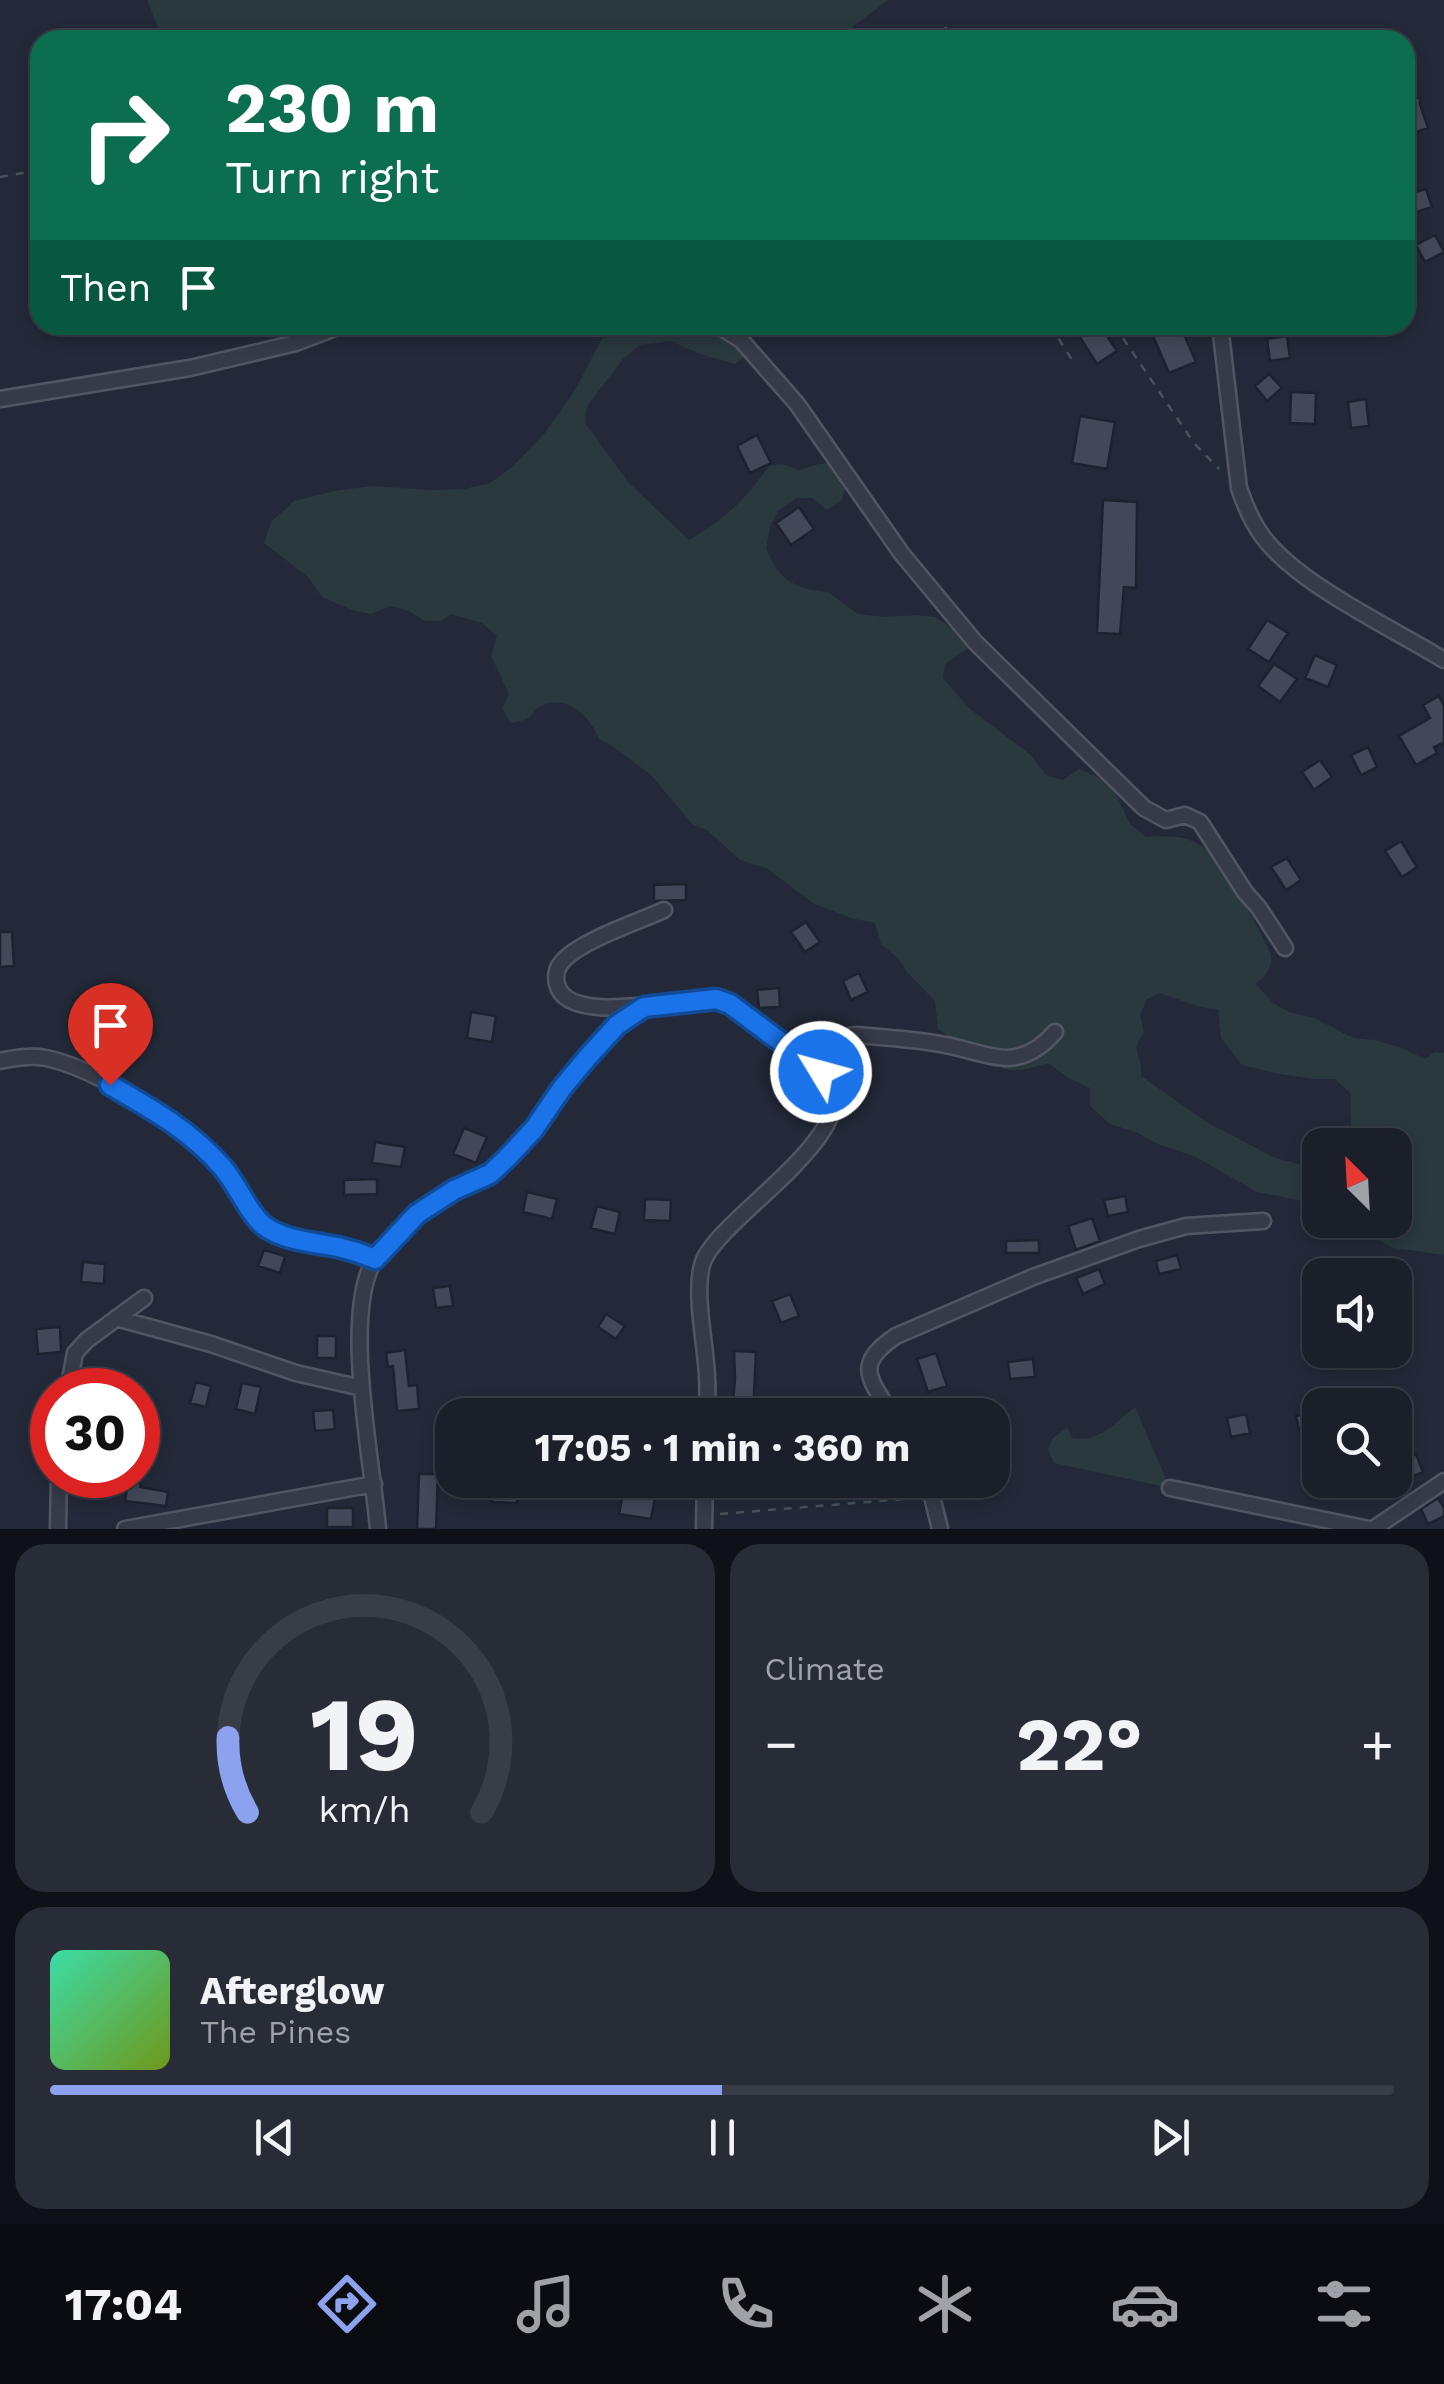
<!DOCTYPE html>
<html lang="en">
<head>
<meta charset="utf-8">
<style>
	:root { --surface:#1a1f2a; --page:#272c36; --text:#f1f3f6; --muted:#9fa2a8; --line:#383d47; --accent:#8ca2ef }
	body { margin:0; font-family:"Work Sans",sans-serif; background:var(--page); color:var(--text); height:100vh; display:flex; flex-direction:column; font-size:38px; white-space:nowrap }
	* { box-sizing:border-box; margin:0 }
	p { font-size:32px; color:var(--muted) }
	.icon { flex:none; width:55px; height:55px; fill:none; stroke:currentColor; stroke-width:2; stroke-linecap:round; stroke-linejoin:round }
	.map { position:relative; height:1529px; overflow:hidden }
	.panel { display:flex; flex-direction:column; gap:15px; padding:15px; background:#0e1117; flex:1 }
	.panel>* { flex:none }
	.top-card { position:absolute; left:30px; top:30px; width:1385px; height:305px; border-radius:30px; box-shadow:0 5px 15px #0003,0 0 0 2px var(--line); background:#0b6e4f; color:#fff; overflow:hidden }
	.needle { width:65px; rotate:336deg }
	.tools { position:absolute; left:1302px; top:1128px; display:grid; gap:20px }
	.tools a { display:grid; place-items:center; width:110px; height:110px; border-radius:20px; background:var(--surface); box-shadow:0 5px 15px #0003,0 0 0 2px var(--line); font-size:50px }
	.speed { position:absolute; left:30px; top:1368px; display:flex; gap:20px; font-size:50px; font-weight:700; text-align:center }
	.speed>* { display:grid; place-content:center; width:130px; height:130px; border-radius:50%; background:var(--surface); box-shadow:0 5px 15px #0003,0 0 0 2px var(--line); line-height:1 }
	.speed .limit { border:15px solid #d22; background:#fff; color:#111 }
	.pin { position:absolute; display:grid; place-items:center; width:85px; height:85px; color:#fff; margin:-102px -42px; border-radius:50% 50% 50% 0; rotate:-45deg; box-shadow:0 0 10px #0007 }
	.pin .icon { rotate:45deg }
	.me { position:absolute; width:110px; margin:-55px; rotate:307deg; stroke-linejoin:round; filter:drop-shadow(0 0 8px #0008) }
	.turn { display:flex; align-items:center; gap:35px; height:210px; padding:0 30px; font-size:45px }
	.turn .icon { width:130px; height:130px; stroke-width:2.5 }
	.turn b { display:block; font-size:70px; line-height:85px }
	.then { display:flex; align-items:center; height:95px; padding:0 30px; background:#0003; gap:20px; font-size:38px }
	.big { font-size:75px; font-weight:700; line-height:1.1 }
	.panel .card { flex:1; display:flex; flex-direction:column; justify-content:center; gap:15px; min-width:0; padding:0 35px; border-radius:30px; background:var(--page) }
	.panel .dial { align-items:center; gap:0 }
	.dial svg { height:260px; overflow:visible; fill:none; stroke:var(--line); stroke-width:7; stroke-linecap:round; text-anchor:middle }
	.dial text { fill:var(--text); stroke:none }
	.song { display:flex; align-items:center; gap:30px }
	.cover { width:120px; height:120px; border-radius:15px; background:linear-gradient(135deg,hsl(160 70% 55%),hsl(80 70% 35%)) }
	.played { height:10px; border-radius:5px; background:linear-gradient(90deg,var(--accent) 50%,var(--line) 50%) }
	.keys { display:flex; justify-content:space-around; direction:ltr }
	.heat { display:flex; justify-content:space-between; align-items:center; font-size:55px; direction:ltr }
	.panel .tiles { flex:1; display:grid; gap:15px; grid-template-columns:1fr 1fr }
	.card:last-child { grid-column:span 2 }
	.trip { position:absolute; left:435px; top:1398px; width:575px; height:100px; border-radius:30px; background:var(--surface); box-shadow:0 5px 15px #0003,0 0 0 2px var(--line); font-weight:700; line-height:100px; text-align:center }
	.tabs { display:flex; height:160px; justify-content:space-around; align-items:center; background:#0a0c11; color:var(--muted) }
	.tabs .icon { width:70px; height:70px }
	.tabs .on { color:var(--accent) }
	.tabs b { font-size:45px; color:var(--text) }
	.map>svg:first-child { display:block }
	.green { fill:#29393d }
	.building { fill:#434859; stroke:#1e222f; stroke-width:2.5 }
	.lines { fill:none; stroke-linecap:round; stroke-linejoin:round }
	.street-casing { stroke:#525663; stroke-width:19 }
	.path { stroke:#47555a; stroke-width:2.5; stroke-dasharray:8 8; stroke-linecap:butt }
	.street { stroke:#373b48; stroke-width:14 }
	.route-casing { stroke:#114b97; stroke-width:25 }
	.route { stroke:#1a73e8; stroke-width:18 }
</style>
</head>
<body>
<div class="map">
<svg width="1444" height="1529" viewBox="0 0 1444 1529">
	<rect width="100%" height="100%" fill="#232938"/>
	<path class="green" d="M147,0h741l-53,40h-672z
		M609,325h95l34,22 5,11 -8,6 -35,-10 -29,-13 -31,4 -16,13 -37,48 -2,17 44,60 60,57c37,-22 55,-39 80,-74l13,-2 17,6 20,-6 11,-1 16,20 -4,17 -15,10 -14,-12h-16l-19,13 -8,16 -4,22 10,19 12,13 18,8 22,3 30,22 26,3 31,-2 20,2 19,13 16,17 -25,17 -2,14 26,30 62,47 15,20 17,5 16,-11 20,9 15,12 16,34 16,13c15,-1 32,-2 46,4 7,3 15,9 20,14 11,13 58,88 59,102 1,13 -6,19 -15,27l16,18 17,10 25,6 39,20 22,2 27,8 23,11 10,-7 9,1v202l-50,-7 -26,-14 -5,-14h32v-75h-56l12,-19v-32l-16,-15h-22l-39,-6 -32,-8 -21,-27 -3,-29c-17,1 -41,-11 -59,-16l-12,6 -7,16 4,17 -8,15 5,19v10l64,45 70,37 32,8 13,-5v41l-7,1 -56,-11 -61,-35 -38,-13 -22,-12 -26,-8 -20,-18v-18l-23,-11 -19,-14c-28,8 -48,16 -63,-14l-31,-9 -16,-11 -3,-28 -29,-30 -7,-12 -18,-15 -6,-21 -25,-5 -37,-15 -47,-35 -26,-8 -33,-30 -15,-6 -41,-49 -39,-29 -13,-7c-10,-24 -32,-46 -60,-32 -5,3 -7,9 -12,12 -2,1 -15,4 -17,4l-8,-15 7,-14 -18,-38 6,-20 -15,-13 -31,-9 -9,7h-17l-16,-10 -18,-5 -20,8 -19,-4 -30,-13 -14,-20 -44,-34 7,-21 23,-21 40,-10 37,-5 61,4 32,-1 26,-6 22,-16 32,-33 30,-42z
		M1135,1407l35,81 -116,-25 -6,-14 4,-10 15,-12 5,11c27,5 43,-15 63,-31z"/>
	<path class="building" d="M1405,97l15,1v6l8,24 -23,8z
		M1426,189l6,18 -18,6 -6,-19z
		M1435,235l9,17 -19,10 -9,-17z
		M1072,325h28l17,26 -20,13z
		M1180,325l16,37 -27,11 -16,-37z
		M1287,336l3,22 -20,3 -3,-22z
		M1269,374l13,14 -15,13 -12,-15z
		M1291,392l25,1 -1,31 -25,-1z
		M1366,399l3,27 -18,2 -3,-26z
		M1080,416l35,6 -8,47 -35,-6z
		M757,435l14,28 -21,10 -13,-27z
		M1103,500l34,2 -1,86 -12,-1 -4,47 -23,-1z
		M799,507l15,22 -23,16 -15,-22z
		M1267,620l21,13 -19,29 -21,-13z
		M1315,655l22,10 -9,22 -23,-9z
		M1274,664l23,15 -17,23 -22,-16z
		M1439,696l5,10v40l-1,-3 -9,4 3,6 -21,12 -17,-29 31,-18 -7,-13z
		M1368,747l9,20 -16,8 -10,-20z
		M1320,760l12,17 -18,13 -12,-18z
		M1401,841l16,26 -15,10 -17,-26z
		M1287,858l14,22 -15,10 -15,-23z
		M686,884v16l-32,1v-16z
		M806,922l14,20 -15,10 -14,-20z
		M0,932h12l2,34 -14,1z
		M859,973l9,19 -17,8 -8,-19z
		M779,988l1,19 -21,1 -2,-18z
		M471,1012l25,4 -4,26 -25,-4z
		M464,1128l23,9 -11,26 -23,-9z
		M375,1142l30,5 -4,20 -29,-4z
		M377,1179v15l-33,1v-15z
		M527,1192l30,7 -5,20 -29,-7z
		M1125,1196l3,16 -20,4 -4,-16z
		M645,1199l26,1 -1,21 -26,-1z
		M597,1206l23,6 -5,22 -24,-6z
		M1092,1218l8,23 -24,9 -8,-24z
		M1039,1240v13h-33v-12z
		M264,1250l21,6 -5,17 -22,-7z
		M1177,1255l4,14 -22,5 -3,-13z
		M83,1262l22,2 -1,20 -23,-2z
		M1099,1269l6,15 -22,10 -7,-16z
		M450,1286l3,20 -17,2 -3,-20z
		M790,1294l9,22 -18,7 -9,-22z
		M606,1314l19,12 -9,13 -18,-12z
		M60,1327l1,25 -23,2 -2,-25z
		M317,1336h19v22h-19z
		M405,1350l4,36 8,-1 2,24 -22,2 -4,-45 -5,1 -2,-14z
		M734,1351l22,1 -3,63h-21l3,-37z
		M936,1353l11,33 -19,6 -11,-33z
		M1033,1359l2,18 -25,2 -2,-17z
		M196,1382l15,4 -5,21 -16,-4z
		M242,1383l19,4 -6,27 -19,-5z
		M333,1410l2,19 -20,2 -2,-20z
		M1313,1412l5,24 -17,3 -5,-23z
		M1246,1414l4,19 -19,4 -4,-19z
		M138,1453l3,1 -1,33 28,5 -2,14 -41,-5 2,-12 -35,1 -1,-15h47z
		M1416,1454l7,18 -19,8 -8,-17z
		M419,1474h19l-2,55h-19z
		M493,1482l25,2 -1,19 -25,-1z
		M624,1487l32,6 -5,26 -32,-5z
		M1438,1498l6,10v8l-16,8 -7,-15z
		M327,1508h26v19h-26z"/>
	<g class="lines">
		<defs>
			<path id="street" d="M717,325l24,15 56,64 105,150 73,88 169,166 22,12 19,-5 15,7 45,70 14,16 26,40
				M1220,325l19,163c6,18 13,34 24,49 36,48 129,91 181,123
				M0,399l190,-31 106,-25 47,-18
				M664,910c-26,12 -85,31 -102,52 -6,7 -7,14 -5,22 10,44 128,12 159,15 5,1 10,3 15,5l90,68c59,53 -102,144 -118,190 -10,29 3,83 4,115 1,12 0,25 0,38
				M0,1061c15,-3 30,-6 46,-3 49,10 135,64 169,101 7,8 14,15 20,23 10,14 16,35 30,45 21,15 49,15 73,20 13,3 25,7 37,12
				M821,1072c7,-26 7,-34 36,-37 29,3 59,4 88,10 20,3 42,13 63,13 19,-1 35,-12 47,-26
				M116,1318l95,26 85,29 66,15
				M68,1390l7,-37 12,-13 57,-42
				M892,1415c-22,-36 -39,-50 4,-79l137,-59 106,-38 47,-13 77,-5
				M928,1480l12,49
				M1170,1488l199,41
				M58,1529l1,-54
				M125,1529l249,-45
				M378,1529c-5,-65 -37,-216 -3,-270 7,-11 31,-36 42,-45 27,-23 64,-30 90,-55 22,-22 37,-47 56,-72 23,-31 48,-58 80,-79
				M704,1529l1,-49
				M1373,1529l71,-48"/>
		</defs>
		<use href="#street" class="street-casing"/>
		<path class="path" d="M945,27l8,13
			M0,177l40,-7
			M1050,325l24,38
			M1114,325l80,118 25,26
			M720,1514l196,-16"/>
		<use href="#street" class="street"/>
	</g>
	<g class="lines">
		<defs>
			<path id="route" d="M110,1085c42,24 81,46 113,83 13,15 27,47 40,57 21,16 50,17 75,22 13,3 25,7 37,12l42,-45 37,-24 36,-16 17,-16 27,-29 28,-41 25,-30 30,-33 27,-18 72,-8 14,5 91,68"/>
		</defs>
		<use href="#route" class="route-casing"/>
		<use href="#route" class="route"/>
	</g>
</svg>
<div class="tools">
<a><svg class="needle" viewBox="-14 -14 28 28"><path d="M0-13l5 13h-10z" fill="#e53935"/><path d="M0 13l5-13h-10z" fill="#9fa2a8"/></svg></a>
<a><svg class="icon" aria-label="sound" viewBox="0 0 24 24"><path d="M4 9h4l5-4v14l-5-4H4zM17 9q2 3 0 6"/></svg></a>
<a><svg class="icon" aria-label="search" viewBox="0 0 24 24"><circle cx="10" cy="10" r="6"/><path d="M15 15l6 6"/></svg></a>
</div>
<div class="speed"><div class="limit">30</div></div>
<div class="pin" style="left:110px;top:1085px;background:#d93025"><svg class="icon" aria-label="arrive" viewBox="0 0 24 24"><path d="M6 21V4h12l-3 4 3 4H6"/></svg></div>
<svg class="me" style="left:821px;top:1072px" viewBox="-20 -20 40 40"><circle r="17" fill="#1a73e8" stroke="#fff" stroke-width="3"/><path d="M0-11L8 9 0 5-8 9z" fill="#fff"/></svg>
<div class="trip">17:05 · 1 min · 360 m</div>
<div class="top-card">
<div class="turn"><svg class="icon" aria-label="right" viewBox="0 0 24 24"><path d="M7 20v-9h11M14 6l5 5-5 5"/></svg><div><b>230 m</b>Turn right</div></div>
<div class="then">Then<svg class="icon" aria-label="arrive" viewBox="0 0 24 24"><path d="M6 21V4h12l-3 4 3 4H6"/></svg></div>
</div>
</div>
<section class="panel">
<div class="tiles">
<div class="card dial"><svg viewBox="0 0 100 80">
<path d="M14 69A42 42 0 1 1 86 69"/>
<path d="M14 69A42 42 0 0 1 8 46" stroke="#8ca2ef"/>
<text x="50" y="56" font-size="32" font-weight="700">19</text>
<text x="50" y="72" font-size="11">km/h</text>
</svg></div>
<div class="card"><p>Climate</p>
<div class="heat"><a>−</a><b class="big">22°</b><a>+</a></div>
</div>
<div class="card">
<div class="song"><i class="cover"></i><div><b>Afterglow</b><p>The Pines</p></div></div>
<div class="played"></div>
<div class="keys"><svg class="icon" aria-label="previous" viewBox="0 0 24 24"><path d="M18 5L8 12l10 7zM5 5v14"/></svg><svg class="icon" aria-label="pause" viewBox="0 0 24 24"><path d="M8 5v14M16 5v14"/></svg><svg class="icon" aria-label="next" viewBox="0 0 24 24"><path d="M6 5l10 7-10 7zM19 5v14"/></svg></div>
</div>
</div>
</section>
<nav class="tabs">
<b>17:04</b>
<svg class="icon on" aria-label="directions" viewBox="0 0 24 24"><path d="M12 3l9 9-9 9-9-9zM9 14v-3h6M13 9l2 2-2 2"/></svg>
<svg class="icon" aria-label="music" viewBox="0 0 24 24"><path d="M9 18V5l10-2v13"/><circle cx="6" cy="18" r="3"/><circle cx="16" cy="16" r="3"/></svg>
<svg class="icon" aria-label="phone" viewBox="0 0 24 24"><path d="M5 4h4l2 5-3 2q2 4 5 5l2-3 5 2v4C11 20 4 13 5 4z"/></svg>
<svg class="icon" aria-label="climate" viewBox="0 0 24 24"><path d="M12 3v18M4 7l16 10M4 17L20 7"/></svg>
<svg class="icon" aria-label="car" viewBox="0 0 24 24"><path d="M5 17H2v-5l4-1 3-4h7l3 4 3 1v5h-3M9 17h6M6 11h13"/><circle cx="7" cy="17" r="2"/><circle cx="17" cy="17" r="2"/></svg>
<svg class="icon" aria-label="filters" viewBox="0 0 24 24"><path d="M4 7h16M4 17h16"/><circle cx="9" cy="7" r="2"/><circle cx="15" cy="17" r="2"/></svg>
</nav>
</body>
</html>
